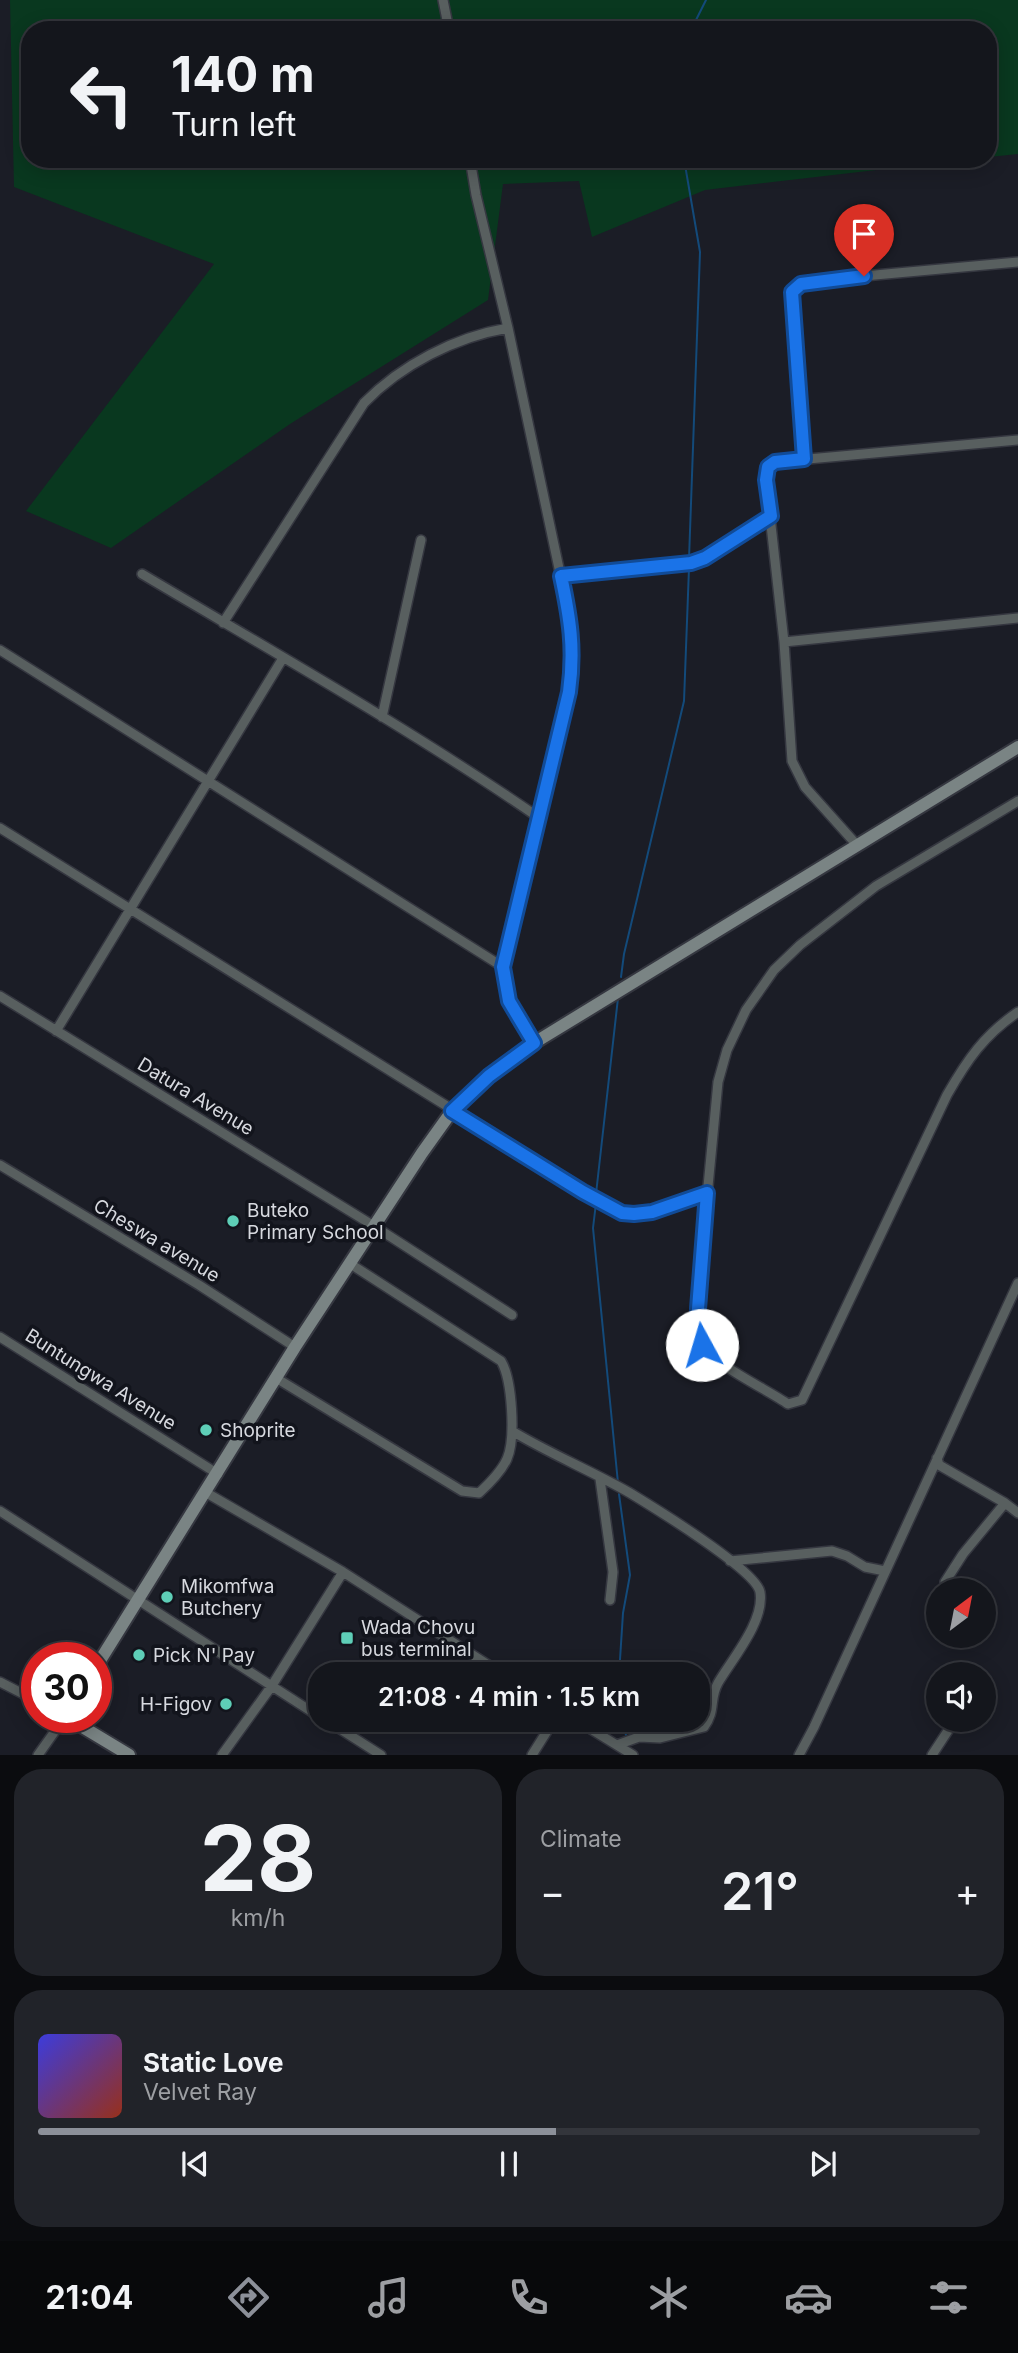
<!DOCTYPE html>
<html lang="en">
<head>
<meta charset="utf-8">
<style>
	:root { --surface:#14161c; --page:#212329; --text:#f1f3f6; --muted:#9d9fa3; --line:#33353b; --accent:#8c9099 }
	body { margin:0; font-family:Inter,sans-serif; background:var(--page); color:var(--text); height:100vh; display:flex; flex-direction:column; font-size:26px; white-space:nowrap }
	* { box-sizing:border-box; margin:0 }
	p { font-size:23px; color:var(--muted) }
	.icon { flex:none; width:38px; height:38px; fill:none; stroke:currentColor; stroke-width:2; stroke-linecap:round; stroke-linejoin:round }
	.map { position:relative; height:1755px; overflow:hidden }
	.drawer { display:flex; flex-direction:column; gap:14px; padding:14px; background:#0b0c0f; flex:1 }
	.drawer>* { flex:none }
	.banner { position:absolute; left:21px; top:21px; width:976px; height:147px; border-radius:28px; box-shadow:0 4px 18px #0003,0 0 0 2px var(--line); background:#14161c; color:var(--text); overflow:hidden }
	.needle { width:46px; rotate:32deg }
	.buttons { position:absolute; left:926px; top:1578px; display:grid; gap:14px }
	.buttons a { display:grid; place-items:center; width:70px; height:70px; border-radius:50%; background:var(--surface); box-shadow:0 4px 18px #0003,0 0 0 2px var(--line); font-size:35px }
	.speed { position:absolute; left:21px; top:1642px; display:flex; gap:14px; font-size:35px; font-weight:700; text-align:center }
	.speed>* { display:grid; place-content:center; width:91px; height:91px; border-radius:50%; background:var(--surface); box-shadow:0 4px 18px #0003,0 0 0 2px var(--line); line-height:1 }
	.speed .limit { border:10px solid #d22; background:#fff; color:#111 }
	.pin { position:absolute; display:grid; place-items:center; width:60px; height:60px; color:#fff; margin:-72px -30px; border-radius:50% 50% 50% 0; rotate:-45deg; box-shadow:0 0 7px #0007 }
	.pin .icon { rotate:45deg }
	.me { position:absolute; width:77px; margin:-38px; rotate:354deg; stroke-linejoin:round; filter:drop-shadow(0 0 5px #0008) }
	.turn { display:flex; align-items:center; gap:24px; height:147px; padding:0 35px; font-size:32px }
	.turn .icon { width:91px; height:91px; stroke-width:2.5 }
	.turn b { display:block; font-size:49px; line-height:60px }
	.big { font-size:52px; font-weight:600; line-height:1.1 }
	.drawer .card { flex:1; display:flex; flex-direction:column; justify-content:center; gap:10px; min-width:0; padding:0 24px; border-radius:28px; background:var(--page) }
	.drawer .dial { align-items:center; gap:0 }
	.dial b { font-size:91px; line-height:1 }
	.song { display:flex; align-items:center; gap:21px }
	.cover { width:84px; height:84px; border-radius:10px; background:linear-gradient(135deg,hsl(240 70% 55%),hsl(10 70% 35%)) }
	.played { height:7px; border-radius:4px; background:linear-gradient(90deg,var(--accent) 55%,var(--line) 55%) }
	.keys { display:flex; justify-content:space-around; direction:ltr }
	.heat { display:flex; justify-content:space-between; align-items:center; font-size:38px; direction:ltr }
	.drawer .tiles { flex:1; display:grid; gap:14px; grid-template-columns:1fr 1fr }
	.card:last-child { grid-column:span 2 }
	.trip { position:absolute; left:308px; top:1662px; width:402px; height:70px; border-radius:28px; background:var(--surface); box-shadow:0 4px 18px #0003,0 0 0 2px var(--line); font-weight:600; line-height:70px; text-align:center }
	.tab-bar { display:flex; height:112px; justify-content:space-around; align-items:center; background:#08090b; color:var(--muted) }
	.tab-bar .icon { width:49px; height:49px }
	.tab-bar .current { color:var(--accent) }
	.tab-bar b { font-size:32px; color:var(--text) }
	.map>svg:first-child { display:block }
	.green { fill:#09381f }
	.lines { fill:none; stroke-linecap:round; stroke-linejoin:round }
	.stream { stroke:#134a7a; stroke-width:2 }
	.minor-casing { stroke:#353740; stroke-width:12 }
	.secondary-casing { stroke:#353740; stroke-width:16 }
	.minor { stroke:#585f5f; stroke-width:9 }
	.secondary { stroke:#7a8484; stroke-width:12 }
	.route-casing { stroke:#114b97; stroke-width:18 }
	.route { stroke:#1a73e8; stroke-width:12 }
	.poi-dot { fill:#5eceb7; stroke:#12141c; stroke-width:2.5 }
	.labels { text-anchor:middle; stroke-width:7; stroke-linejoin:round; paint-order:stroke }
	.street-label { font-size:19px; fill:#d7d9df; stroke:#12141c }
	.poi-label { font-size:19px; fill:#d7d9df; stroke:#12141c; text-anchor:start }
</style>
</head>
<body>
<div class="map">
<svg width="1018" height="1755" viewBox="0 0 1018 1755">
	<rect width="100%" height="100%" fill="#1b1d26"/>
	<path class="green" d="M10,0h1008v154l-29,3v-127h-959v129h941l-266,31 -113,47 -13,-56 -76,3 -15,116 -198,124 -179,124 -85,-37 188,-247 -200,-77z"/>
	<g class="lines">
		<path class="stream" d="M691,30l15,-30
			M684,159l16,93 -11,307
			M621,977l3,-23 60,-253 5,-133
			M596,1194l22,-196
			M596,1203l-3,25 25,255
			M619,1675l4,-62 7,-38 -11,-81
			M622,1720l4,15"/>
		<defs>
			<path id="minor" d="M443,0l6,30
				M470,159l6,36 32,133 63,297 2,37 -4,30 -66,275 6,34 25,42
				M805,459l-14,-159 4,-12 6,-4 63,-8 154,-14
				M142,574c133,79 268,155 396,243
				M561,576l130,-13 14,-5 66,-42
				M223,623l141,-220c37,-38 91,-66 144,-75
				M784,642l234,-24
				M0,650l503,317
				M382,717l39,-177
				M1018,801l-142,85 -76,59 -26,25 -28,40 -19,40 -9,32 -16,167 -4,60c1,11 -1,24 3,34 8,19 67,47 87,61l14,-4 145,-305c20,-35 37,-60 71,-83
				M0,828l609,379c33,16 67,-3 98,-14
				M856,844l-51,-57 -13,-26 -8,-119 -18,-162 2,-13 7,-5 243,-22
				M0,996l374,230 138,89
				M56,1031l227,-373
				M0,1165l199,120 96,62
				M0,1337l218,137
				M276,1378l186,113 17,2c11,-10 22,-21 28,-34 9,-21 5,-80 -6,-98l-152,-98
				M512,1431c38,23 80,40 118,62 23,14 126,77 130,99 5,29 -28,67 -42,91 -9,16 -2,28 -14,44l-44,11 -21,-1 -22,8
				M937,1458l2,7 66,38 13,10
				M600,1479l13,93 -3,28
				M205,1492l138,80 161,103
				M0,1511l320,206
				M730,1561l102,-10 15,5 18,11 20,4
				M945,1582l18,-28 42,-51
				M0,1682l37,19
				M326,1720l55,35
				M576,1720l57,35
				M38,1755l27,-38
				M222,1755l49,-68 72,-115
				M532,1755l22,-35
				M799,1755l15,-28 204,-444
				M932,1755l23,-35"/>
			<path id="secondary" d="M96,1667l199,-320 127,-194 30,-42 37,-35 45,-33 484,-296
				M66,1717l63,38"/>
		</defs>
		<use href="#minor" class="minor-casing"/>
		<use href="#secondary" class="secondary-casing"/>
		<use href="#minor" class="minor"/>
		<use href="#secondary" class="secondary"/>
	</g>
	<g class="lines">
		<defs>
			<path id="route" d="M702,1345l-4,-36 9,-116 -55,19 -18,2 -12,-1 -39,-21 -131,-81 37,-35 45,-33 -25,-42 -6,-34 66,-275c6,-43 1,-74 -8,-116l130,-13 14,-5 66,-42 -5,-36 2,-13 7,-5 29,-3 -12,-167 9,-8 63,-8"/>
		</defs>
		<use href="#route" class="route-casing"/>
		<use href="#route" class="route"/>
	</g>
	<g class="poi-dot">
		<circle cx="233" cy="1221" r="7"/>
		<circle cx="206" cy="1430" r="7"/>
		<circle cx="167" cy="1597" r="7"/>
		<rect x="340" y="1631" width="14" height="14" rx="3.5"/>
		<circle cx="139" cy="1655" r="7"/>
		<circle cx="226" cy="1704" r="7"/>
	</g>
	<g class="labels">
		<g class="street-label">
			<text transform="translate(196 1096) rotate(31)" y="7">Datura Avenue</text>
			<text transform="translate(157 1240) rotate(31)" y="7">Cheswa avenue</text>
			<text transform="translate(101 1379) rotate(32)" y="7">Buntungwa Avenue</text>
		</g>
		<g class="poi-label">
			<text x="247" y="1217">Buteko<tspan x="247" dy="22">Primary School</tspan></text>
			<text x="220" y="1437">Shoprite</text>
			<text x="181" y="1593">Mikomfwa<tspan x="181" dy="22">Butchery</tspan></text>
			<text x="361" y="1634">Wada Chovu<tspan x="361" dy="22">bus terminal</tspan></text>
			<text x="153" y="1662">Pick N' Pay</text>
			<text x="212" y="1711" text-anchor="end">H-Figov</text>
		</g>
	</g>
</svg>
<div class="buttons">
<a><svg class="needle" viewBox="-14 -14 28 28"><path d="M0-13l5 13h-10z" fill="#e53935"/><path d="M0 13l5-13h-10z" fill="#9d9fa3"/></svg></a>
<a><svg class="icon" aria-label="sound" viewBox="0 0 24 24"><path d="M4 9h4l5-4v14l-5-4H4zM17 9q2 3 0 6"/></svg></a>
</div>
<div class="speed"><div class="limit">30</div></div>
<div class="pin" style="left:864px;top:276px;background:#d93025"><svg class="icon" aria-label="arrive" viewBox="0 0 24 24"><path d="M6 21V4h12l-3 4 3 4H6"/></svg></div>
<svg class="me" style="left:702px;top:1345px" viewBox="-20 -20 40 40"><circle r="19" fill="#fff"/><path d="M0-13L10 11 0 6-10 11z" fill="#1a73e8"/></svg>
<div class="trip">21:08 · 4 min · 1.5 km</div>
<div class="banner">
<div class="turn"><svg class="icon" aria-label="left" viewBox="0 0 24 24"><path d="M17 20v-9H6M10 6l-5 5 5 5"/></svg><div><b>140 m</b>Turn left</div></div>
</div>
</div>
<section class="drawer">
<div class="tiles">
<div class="card dial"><b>28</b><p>km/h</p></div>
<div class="card"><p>Climate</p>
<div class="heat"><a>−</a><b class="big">21°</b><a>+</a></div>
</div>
<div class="card">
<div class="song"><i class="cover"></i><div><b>Static Love</b><p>Velvet Ray</p></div></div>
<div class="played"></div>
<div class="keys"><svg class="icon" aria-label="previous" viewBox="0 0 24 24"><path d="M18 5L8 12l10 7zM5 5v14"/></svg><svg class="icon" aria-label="pause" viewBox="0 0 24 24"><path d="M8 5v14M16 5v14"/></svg><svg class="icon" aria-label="next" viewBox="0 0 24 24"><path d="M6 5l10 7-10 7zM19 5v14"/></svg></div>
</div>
</div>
</section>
<nav class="tab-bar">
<b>21:04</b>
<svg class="icon current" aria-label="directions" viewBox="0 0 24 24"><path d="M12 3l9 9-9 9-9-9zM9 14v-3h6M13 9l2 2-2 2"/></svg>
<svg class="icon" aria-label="music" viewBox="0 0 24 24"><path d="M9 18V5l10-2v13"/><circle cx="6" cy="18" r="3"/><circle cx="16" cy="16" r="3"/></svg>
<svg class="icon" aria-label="phone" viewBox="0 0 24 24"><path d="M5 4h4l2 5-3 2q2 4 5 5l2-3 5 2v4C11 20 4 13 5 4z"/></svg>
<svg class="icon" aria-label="climate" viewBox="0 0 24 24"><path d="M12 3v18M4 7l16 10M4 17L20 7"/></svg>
<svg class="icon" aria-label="car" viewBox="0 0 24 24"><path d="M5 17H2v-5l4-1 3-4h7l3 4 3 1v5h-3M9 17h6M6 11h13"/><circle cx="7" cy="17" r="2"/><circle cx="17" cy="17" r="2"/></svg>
<svg class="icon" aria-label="filters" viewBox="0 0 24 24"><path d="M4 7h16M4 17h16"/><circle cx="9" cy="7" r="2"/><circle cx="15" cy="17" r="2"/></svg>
</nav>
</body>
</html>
